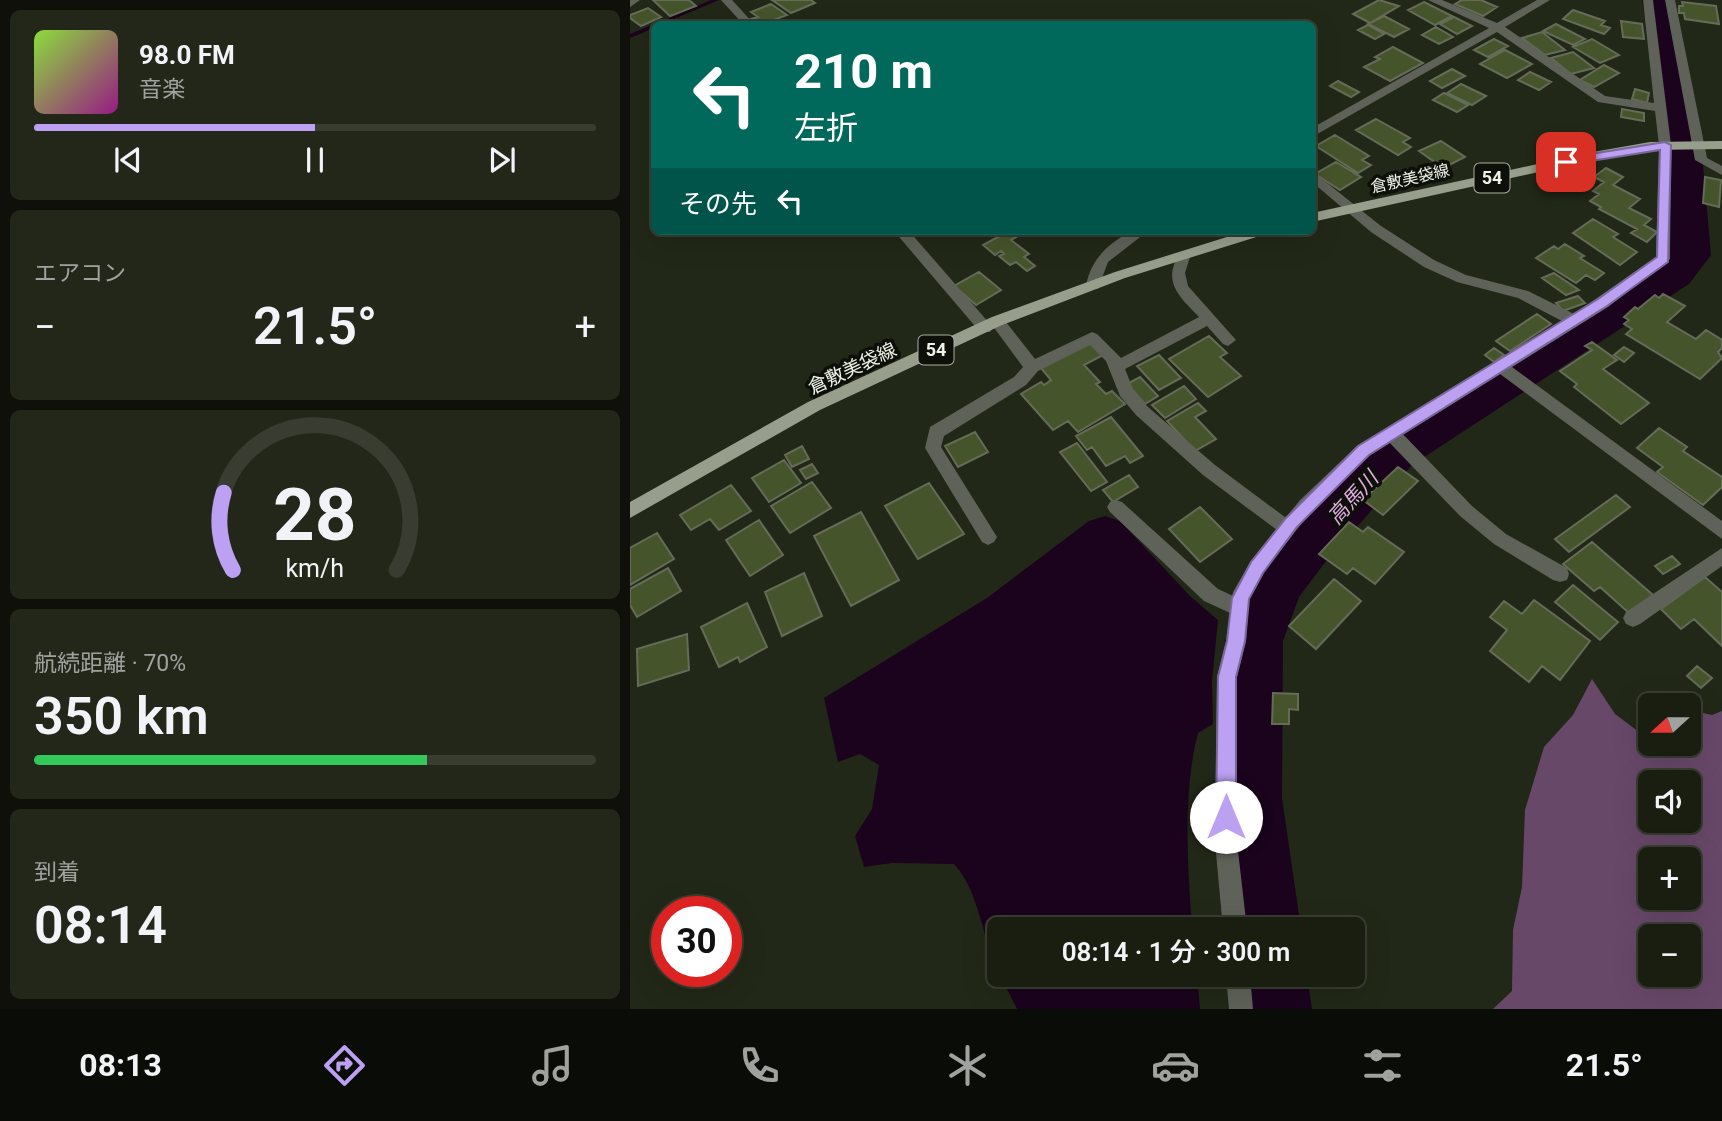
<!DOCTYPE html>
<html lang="ja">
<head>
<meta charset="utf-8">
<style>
	:root { --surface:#1a1e11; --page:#23271a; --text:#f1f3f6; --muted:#9fa29f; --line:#383c31; --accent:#bca0f2 }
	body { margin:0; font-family:Roboto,"Noto Sans JP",sans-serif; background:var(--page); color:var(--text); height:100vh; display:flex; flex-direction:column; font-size:26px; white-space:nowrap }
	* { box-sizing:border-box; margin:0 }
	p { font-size:23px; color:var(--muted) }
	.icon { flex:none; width:38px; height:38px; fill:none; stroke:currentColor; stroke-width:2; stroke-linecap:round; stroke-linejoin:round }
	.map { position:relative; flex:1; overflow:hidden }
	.details { display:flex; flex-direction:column; gap:10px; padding:10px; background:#0e1009; width:630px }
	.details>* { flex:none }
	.hud { position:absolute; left:21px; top:21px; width:665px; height:214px; border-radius:10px; box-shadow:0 7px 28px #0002,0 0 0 2px var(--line); background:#00695c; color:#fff; overflow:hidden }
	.needle { width:46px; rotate:249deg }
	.fabs { position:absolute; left:1008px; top:693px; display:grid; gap:14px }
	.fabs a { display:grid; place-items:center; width:63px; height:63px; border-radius:10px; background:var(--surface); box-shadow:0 7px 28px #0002,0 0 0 2px var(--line); font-size:35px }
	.speed { position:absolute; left:21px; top:896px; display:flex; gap:14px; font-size:35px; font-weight:700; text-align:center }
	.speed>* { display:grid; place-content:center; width:91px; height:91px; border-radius:50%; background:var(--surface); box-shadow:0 7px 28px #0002,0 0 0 2px var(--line); line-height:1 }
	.speed .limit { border:10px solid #d22; background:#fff; color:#111 }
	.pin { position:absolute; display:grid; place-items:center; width:60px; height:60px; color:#fff; margin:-30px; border-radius:14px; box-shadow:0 4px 10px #0006 }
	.me { position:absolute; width:77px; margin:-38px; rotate:0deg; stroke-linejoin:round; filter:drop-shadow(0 0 5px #0008) }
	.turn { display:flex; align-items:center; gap:24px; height:147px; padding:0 28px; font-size:32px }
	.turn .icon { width:91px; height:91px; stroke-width:2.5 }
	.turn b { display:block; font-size:49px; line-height:60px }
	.then { display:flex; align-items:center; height:66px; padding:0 28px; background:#0003; gap:14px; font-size:26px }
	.big { font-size:52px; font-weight:600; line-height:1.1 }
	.details .widget { flex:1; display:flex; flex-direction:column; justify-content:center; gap:10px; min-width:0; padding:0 24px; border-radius:10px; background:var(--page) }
	.details .dial { align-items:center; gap:0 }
	.dial svg { height:182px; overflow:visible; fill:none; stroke:var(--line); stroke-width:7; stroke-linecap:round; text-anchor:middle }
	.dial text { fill:var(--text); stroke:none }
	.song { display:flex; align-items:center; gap:21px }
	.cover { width:84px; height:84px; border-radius:10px; background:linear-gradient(135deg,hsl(90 70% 55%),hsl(310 70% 35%)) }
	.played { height:7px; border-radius:4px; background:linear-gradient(90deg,var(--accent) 50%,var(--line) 50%) }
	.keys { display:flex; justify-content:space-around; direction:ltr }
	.heat { display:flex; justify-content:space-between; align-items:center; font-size:38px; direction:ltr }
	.charge { height:10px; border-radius:5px; background:linear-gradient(90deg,#34c759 70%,var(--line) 0) }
	.trip { position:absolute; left:357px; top:917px; width:378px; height:70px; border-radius:10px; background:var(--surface); box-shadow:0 7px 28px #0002,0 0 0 2px var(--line); font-weight:600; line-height:70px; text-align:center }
	.tab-bar { display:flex; height:112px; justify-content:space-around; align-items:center; background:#0a0c07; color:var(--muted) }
	.tab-bar .icon { width:49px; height:49px }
	.tab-bar .current { color:var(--accent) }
	.tab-bar b { font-size:32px; color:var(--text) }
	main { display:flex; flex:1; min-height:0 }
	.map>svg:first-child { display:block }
	.forest { fill:#684869; fill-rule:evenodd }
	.water { fill:#1b031d }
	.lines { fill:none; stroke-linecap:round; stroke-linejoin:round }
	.stream { fill:#1b031d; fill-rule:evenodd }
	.river { fill:#1b031d; fill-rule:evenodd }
	.building { fill:#46542b; stroke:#646c58; stroke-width:2 }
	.lane { fill:#5e6259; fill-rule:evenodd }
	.street { fill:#5e6259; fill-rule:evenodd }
	.primary { fill:#979e8c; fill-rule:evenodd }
	.route { fill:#bca0f2; stroke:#7a689d; stroke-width:2 }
	.labels { text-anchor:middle; stroke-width:7; stroke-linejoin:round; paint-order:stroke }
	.far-street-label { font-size:16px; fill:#eef3e7; stroke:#0d1008 }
	.shield { fill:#0d1008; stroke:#aaafa4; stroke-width:2 }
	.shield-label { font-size:18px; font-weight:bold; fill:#eef3e7 }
	.street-label { font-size:19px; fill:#eef3e7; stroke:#0d1008 }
	.water-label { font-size:21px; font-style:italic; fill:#e1ace3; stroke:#0d1008 }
</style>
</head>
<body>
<main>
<section class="details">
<div class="widget">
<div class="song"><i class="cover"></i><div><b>98.0 FM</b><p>音楽</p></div></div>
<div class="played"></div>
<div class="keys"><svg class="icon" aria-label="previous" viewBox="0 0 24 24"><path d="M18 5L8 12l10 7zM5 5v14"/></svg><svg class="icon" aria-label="pause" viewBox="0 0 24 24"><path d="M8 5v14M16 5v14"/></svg><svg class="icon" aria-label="next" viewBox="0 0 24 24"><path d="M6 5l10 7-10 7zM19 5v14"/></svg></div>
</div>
<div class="widget"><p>エアコン</p>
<div class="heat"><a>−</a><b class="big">21.5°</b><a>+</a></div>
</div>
<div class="widget dial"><svg viewBox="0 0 100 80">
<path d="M14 69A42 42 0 1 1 86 69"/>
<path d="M14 69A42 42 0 0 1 10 35" stroke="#bca0f2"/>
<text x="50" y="56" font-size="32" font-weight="700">28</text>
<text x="50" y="72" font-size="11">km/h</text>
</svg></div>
<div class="widget"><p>航続距離 · 70%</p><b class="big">350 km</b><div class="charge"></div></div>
<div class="widget"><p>到着</p><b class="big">08:14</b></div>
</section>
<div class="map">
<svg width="1092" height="1009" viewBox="0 0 1092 1009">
	<rect width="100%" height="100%" fill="#222817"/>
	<path class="forest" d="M962,679l23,35 24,18 11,-15v27h39v-34l23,5 10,-4v298h-229l19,-18 1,-61 9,-43 3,-77 19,-63 29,-32zM1020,782h39v39h-39zM1020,859h39v39h-39zM1020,936h39v39h-39z"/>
	<path class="water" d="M475,516l15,5 70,75 28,24 -6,61 1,43 -15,9c-16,62 -10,132 -6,196h-193v45c-17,-35 -19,-82 -45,-110l-62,-1 -28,4 -9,-31 17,-27 7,-44 -19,-11 -22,8 -14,-64 163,-100 102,-77z
		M370,975h197l3,34h-183z"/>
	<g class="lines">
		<path class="stream" d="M81,0h8l-57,24h-7z
			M24,24v4l-24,10v-4z"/>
		<path class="river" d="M1012,0h32l25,120 12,135 -22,29 -277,181 -89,100 -24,32 -16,44 -1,157 19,131h-70l-13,-131 7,-157 31,-75 29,-35 91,-94 283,-173 10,-12 -6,-132z
			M605,975h72l5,34h-74z"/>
	</g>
	<path class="building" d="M23,0h36l7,6 -26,10z
		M142,0h39l4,3 -24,10z
		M749,0l20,6 -29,17 -17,-9z
		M832,0h19l16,7 -14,9 -28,-12z
		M794,2l28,14 -17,9 -27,-15z
		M1052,2l34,4 3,18 -34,-5 -1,-6h-5v-7h4z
		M141,4l16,11 -24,9h-5l-7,-5 7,-2 -7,-5z
		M18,8l13,9 -20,9 -11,-8v-3z
		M943,10l32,11 -4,4 9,3 -6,6 -41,-15z
		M754,16l25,13 -15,8 -26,-13z
		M824,17l18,9 -15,8 -17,-10z
		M991,21l21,3 2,15 -21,-2z
		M926,24l29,15 -12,6 -30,-14z
		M738,25l16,9 -9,5 -17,-9z
		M806,27l17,10 -14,7 -17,-9z
		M912,32l23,18 -20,5 -23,-17z
		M864,39l14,7 -20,11 -14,-7z
		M962,39l27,16 -19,8 -27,-16z
		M763,47l30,16 -33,18 -26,-14 16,-8 -5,-2z
		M875,50l27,14 -25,14 -27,-14z
		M943,52l21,16 -23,6 -20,-16z
		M974,65l15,8 -25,14 -14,-7z
		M822,69l13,7 -23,12 -12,-7z
		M900,72l21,10 -12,8 -21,-10z
		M708,81l21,11 -8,5 -21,-11z
		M831,84l25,12 -14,9 -25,-12z
		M1005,89l14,4 -2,10 -15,-4z
		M814,93l24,12 -11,7 -24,-12z
		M992,109l22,4v8l-23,-4z
		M746,119l34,19 -7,4 8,5 -13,8 -42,-25z
		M705,135l34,21 -7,4 9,5 -13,8 -42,-27z
		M811,141l24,16 -22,11 -24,-17z
		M706,162l25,15 -21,13 -25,-16z
		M976,168l17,9 -10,8 27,14 -11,9 22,11 -7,6 13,7 -10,10 -16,-9 6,-4 -38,-20 2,-2 -11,-6 9,-7 -6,-3 11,-9 -10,-5z
		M1075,177l16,3 -2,27 -16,-4z
		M963,219l25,15 -5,3 24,15 -17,13 -47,-32z
		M379,231h18l-16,9 18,14 -5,3 11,9 -8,5 -11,-9 -6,3 -11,-9 5,-2 -3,-3 -6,4 -12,-10z
		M935,244l19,12 -4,2 24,15 -9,7 -9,-5 -10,8 -40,-25 18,-12 4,3z
		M349,272l22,18 -25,15 -22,-19z
		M924,273l25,17 -13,5 -24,-17z
		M1033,294l22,12 -18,16 29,17 10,-9 16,10v8l-4,4 4,6 -22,21 -74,-45 6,-5 -8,-5 5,-4 -5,-3 11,-10 3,2 17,-14 4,3z
		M948,296l7,7 -22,8 -7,-8z
		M907,314l14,10 -41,27 -14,-10z
		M579,336l18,17 -7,4 21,19 -33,21 -39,-38z
		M459,342l14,13 -19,10 16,17 -4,2 10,10 6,-3 13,13 -47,28 -10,-11 -15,9 -32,-36 20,-12 3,3 7,-5 -10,-12z
		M962,342l25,18 -14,9 46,34 -28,21 -47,-37 3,-3 -17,-13 32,-21 -7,-4z
		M994,347l10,6 -10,9 -10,-7z
		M864,348l10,7 -10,7 -9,-7z
		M529,355l22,23 -22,12 -22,-24z
		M510,377l18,19 -13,8 -18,-20z
		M554,386l12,13 -31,19 -13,-13z
		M568,403l8,8 -11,6 21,22 -21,12 -28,-30z
		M481,417l32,39 -13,7 -5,-7 -19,10 -14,-19 -5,3 -11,-14z
		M1029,428l28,19 -4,4 39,26v10l-19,18 -46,-33 6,-5 -26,-19z
		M345,432l13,20 -30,15 -13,-21z
		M447,443l30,39 -16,9 -31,-39z
		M172,446l7,13 -17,8 -7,-12z
		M154,460l17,23 -32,19 -17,-24z
		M182,464l6,9 -12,6 -6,-9z
		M768,467l20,14 -35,34 -20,-15z
		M499,475l9,12 -25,15 -10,-12z
		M182,482l19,26 -41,25 -19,-27z
		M299,483l35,51 -46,25 -33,-53z
		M101,485l20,26 -32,19 -9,-11 -19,11 -11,-15z
		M986,495l14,12 -61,45 -14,-13z
		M570,507l32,32 -32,23 -31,-33z
		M231,512l38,68 -48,26 -37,-70z
		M129,520l24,35 -33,21 -24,-36z
		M719,522l14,10 5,-5 36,25 -29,32 -22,-16 -6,6 -28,-20z
		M27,533l17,26 -44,26v-37z
		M962,542l61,53 -23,19 -30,-27 -6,4 -31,-27z
		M1042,556l8,8 -17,10 -8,-8z
		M38,568l13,23 -44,26 -7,-12v-16z
		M174,573l18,43 -40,20 -17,-44z
		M1075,577l17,15v54l-28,-27 -13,10 -20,-20z
		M704,579l27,22 -45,48 -27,-23z
		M943,585l45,37 -18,18 -45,-38z
		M904,600l56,41 -30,39 -18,-14 -13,16 -39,-31 17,-21 -17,-13 14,-16 18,13z
		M117,603l20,44 -27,15 -2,-5 -19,10 -18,-40z
		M57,634l2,36 -51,16 -1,-37z
		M1067,666l15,12 -11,10 -14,-12z
		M643,693l25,1v16l-9,-1v15h-17z"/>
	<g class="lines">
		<path class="lane" d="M553,252l7,5 -5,16 3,13 48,54 -8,6 -5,-2 -16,-18 -82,43 8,20 15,18 67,58 78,58 3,5 -3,5 -6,3 -6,-3 -78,-58 -67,-60 -16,-19 -14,-35 -16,-16 -52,26 -12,14 -82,51 -3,11 56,90 -3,5 -6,3 -6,-3 -57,-94 5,-21 84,-50 9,-10 -31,-42 -2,-4 2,-4h10l33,42 57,-27 5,2 24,24 78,-41c-14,-15 -33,-30 -25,-52 2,-7 2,-10 9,-13z
			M762,427l6,2 74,77 34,28 61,34 2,6 -2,6 -7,2 -7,-2 -59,-36 -34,-28 -74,-77 -2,-5 2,-5z
			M486,500l6,2 96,87 28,13 2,6 -2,6 -7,3 -35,-16 -94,-89 -3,-5 3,-5z
			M1092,548v18l-82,58 -7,3 -7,-3 -3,-6 3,-6z"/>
		<path class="street" d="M0,0h10l-10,7z
			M91,0h11l22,24h-11z
			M798,0h14l55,23 40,-23h13l-45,27 100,69 49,7 -11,-103h10l18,145 -1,114 -62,48 -96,60 210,154v18l-222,-165 -131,82 -57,54 -49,63 -14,26 -3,42 -9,36v165l10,87h-24l-8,-87 2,-165 9,-36 7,-49 18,-31 49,-61 57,-54 205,-125 -44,-23 -61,-16 -33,-15 -53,-35 -59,-50v-11l69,55 53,34 32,15 62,16 46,23 82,-57 3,-112 -4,-34 -57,-9 -101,-70 -185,105v-9l177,-100z
			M1035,0h10l32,158 15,8v9l-27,-15z
			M264,231h15l81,93 3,4 -3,4h-10z
			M501,231h17l-40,31 -10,27h-10l-2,-4c6,-27 21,-40 45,-54z
			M596,975h24l3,34h-24z"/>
		<path class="primary" d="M1092,141v8l-72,1 -57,10 -281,62v-9l281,-61 57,-10z
			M616,231h22l-2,3 -141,44 -123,47 -182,85 -190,108v-16l178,-100 184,-85 123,-45z"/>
	</g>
	<path class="route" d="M1035,142l6,3 -3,117 -61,44 -238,149 -72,72 -34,46 -14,26 -4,42 -9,36v140l-3,7 -7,3 -7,-3 -3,-7 2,-140 9,-36 5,-43 19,-36 35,-44 72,-72 240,-147 59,-42 3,-107 -94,15 -6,-3 6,-4z"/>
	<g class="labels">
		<g class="far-street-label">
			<text transform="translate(780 178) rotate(-13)" y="6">倉敷美袋線</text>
		</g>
		<g class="shield">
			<rect x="844.5" y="163.5" width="35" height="29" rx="5"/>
			<rect x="288.5" y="335.5" width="35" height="29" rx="5"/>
		</g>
		<g class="shield-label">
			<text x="862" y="184">54</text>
			<text x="306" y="356">54</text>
		</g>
		<g class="street-label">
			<text transform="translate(222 368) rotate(-25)" y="7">倉敷美袋線</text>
		</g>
		<g class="water-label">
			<text transform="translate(723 498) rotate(-48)" y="7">高馬川</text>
		</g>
	</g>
</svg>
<div class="fabs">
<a><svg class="needle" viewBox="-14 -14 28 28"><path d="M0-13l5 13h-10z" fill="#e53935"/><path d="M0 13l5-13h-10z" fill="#9fa29f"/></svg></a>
<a><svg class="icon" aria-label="sound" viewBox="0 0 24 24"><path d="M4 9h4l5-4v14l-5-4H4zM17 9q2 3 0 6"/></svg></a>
<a>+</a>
<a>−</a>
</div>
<div class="speed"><div class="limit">30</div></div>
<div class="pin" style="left:936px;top:162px;background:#d93025"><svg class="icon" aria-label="arrive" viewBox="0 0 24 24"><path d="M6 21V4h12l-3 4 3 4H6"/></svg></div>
<svg class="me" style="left:596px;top:817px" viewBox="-20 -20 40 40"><circle r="19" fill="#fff"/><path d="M0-13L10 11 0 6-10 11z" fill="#bca0f2"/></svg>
<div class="trip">08:14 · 1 分 · 300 m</div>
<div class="hud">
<div class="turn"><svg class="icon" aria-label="left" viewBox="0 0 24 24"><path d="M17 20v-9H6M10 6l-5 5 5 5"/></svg><div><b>210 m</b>左折</div></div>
<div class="then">その先<svg class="icon" aria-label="left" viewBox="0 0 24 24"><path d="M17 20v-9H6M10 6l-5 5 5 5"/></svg></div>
</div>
</div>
</main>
<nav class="tab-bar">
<b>08:13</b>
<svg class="icon current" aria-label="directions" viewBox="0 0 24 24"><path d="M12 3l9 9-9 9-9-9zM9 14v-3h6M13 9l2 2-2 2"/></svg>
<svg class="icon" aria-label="music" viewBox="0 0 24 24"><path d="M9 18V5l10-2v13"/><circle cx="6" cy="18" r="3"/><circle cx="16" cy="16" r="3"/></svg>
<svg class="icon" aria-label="phone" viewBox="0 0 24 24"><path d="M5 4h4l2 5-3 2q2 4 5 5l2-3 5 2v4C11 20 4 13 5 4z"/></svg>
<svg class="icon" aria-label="climate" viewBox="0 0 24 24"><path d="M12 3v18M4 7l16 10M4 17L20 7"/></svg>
<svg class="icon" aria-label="car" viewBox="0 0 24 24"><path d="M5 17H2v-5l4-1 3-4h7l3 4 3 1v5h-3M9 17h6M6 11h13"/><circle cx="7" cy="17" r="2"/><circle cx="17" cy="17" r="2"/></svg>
<svg class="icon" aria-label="filters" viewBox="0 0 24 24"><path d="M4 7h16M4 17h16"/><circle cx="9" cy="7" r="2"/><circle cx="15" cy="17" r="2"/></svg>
<b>21.5°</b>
</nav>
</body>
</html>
